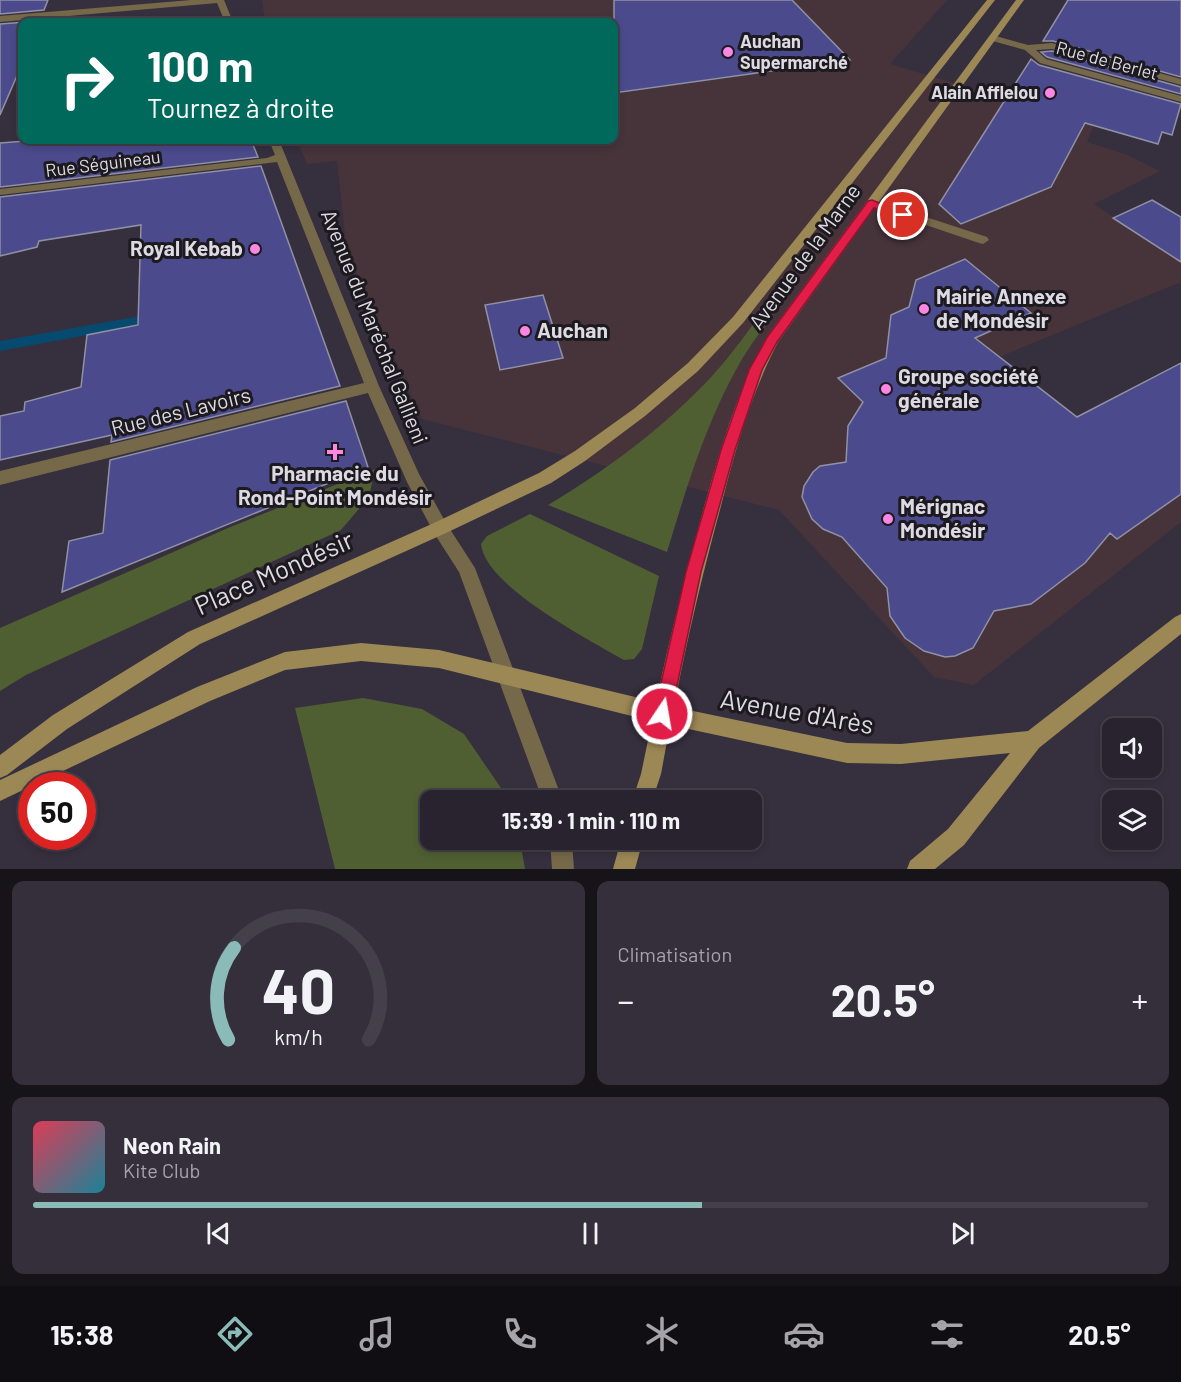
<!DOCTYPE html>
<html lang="fr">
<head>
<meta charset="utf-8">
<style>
	:root { --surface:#28232e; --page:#342f3a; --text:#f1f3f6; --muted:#a5a4aa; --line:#44404a; --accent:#8bbbb9 }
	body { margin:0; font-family:Barlow,sans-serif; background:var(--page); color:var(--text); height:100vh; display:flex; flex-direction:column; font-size:22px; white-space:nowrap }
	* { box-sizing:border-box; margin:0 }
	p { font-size:20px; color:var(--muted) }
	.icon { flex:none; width:33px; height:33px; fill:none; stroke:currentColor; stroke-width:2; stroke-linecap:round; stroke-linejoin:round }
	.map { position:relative; height:869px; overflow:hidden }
	.details { display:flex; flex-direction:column; gap:12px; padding:12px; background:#161319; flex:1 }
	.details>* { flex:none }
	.top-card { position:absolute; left:18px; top:18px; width:600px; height:126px; border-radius:12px; box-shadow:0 3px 9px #0003,0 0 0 2px var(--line); background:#00695c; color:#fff; overflow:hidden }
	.tools { position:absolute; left:1102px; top:718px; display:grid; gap:12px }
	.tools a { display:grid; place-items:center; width:60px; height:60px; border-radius:12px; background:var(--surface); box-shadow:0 3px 9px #0003,0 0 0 2px var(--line); font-size:30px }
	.speed { position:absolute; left:18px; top:772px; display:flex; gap:12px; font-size:30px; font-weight:700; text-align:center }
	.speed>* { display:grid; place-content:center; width:78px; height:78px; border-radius:50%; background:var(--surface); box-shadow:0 3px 9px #0003,0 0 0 2px var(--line); line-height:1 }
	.speed .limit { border:9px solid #d22; background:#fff; color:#111 }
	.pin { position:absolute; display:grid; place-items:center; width:51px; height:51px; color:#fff; margin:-26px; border:3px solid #fff; border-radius:50%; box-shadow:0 2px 6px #0007 }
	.me { position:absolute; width:66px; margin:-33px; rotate:12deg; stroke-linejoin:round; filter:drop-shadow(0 0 4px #0008) }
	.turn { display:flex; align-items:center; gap:21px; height:126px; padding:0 30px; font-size:27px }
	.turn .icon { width:78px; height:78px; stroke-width:2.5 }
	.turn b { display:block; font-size:42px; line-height:51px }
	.big { font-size:45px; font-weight:700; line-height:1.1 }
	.details .tile { flex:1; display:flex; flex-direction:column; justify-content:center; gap:9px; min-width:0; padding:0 21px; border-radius:12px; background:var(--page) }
	.details .dial { align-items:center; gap:0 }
	.dial svg { height:156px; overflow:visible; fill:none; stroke:var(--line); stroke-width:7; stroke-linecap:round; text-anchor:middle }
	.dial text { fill:var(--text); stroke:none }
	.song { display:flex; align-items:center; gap:18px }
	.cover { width:72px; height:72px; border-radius:9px; background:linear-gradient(135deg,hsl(350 70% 55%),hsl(190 70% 35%)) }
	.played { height:6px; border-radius:3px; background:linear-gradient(90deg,var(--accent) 60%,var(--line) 60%) }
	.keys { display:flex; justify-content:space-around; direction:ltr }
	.heat { display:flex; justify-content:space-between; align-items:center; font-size:33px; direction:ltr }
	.details .tiles { flex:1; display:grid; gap:12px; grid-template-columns:1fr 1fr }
	.tile:last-child { grid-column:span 2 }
	.trip { position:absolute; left:420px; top:790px; width:342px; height:60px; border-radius:12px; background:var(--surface); box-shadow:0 3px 9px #0003,0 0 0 2px var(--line); font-weight:700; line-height:60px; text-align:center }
	.tab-bar { display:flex; height:96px; justify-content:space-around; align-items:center; background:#100e12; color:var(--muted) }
	.tab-bar .icon { width:42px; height:42px }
	.tab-bar .on { color:var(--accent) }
	.tab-bar b { font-size:27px; color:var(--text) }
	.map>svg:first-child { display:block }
	.commercial { fill:#47343b }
	.green { fill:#4f5f32 }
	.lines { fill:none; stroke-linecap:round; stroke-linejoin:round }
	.stream { fill:#064b6f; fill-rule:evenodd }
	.building { fill:#4b4a8c; stroke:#9091a4; stroke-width:1.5 }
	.lane { fill:#76694a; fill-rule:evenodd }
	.street { fill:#76694a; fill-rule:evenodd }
	.secondary { fill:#9c8855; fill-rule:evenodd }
	.route { fill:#e11d48; stroke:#92132f; stroke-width:1.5 }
	.poi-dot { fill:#fc86e4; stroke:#1c191f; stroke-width:2 }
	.labels { text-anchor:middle; stroke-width:6; stroke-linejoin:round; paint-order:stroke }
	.far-poi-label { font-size:18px; font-weight:bold; fill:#dedae3; stroke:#1c191f; text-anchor:start }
	.far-street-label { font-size:18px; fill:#dedae3; stroke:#1c191f }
	.poi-label { font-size:21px; font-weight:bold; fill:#dedae3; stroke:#1c191f; text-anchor:start }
	.street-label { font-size:21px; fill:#dedae3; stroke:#1c191f }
	.near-street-label { font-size:26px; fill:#dedae3; stroke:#1c191f }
</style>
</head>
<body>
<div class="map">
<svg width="1181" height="869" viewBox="0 0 1181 869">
	<rect width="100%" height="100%" fill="#362f3e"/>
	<path class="commercial" d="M262,0h685l-57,64 204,61 -7,17 38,12 35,17 -66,33 87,58v20l-182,75 182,140v25l-207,163 -40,-8 -155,-167 -357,-91 -75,-166 -10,-92 -30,3 -10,-24h317v-118h-349z"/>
	<path class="green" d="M784,280l12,5c-18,24 -38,48 -54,74 -35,60 -55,127 -75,193l-119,-47c60,-36 118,-79 165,-130 27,-30 49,-63 71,-95z
		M375,469l-6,28 -28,33 -315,145 -26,16v-63l228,-100z
		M530,514l129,62 -17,73 -8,10 -10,1c-36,-21 -139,-74 -143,-116l6,-8z
		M363,698l59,11 42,25 37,54 5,13h-76v39h90l5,29h-190l-40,-161z"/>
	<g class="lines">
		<path class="stream" d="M158,313l7,5 -2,3 -163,30v-10z"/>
	</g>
	<path class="building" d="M0,0h48l-4,10 -44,4z
		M614,0h178l58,60 -236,33z
		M1068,0h113v77l-128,-36h-10z
		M40,21l-18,1v42l-22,51v-91z
		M1052,51l129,36v7l-134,-37 -6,-5z
		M1031,59l8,6 142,39 -9,31 -10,-3 -4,12 -73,-21 -34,64 -90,37 -22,-20z
		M39,140h212l7,17 -258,30v-44z
		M261,166l79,220 -229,56 1,-7 -112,25v-44l24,-5 1,-9 56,-15 6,-52 51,-10 3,-100 -102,16 -2,6 -37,9v-59z
		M1152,200l29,17v45l-68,-44z
		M965,259l66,54 -56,25 102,79 104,-54v131l-64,45 -7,-6 -25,30 -54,41 -37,7 -21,37 -18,8 -10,1 -21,-6 -19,-13 -15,-22 -3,-28 -45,-51 -19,-8 -11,-10 -10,-22 2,-11 9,-14 7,-6 26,-4 2,-36 15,-24 -25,-24 48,-20 5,-43 18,-8 7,-27z
		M543,295l20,63 -63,12 -15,-65z
		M346,401l22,66 -306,125 7,-51 34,-8 7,-73z"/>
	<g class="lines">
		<path class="lane" d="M871,199l116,38 2,3 -6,4 -4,-1 -112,-38 -2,-2z"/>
		<path class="street" d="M191,0h33l9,22h-8l-8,-19 -217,19v-6z
			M992,35l36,10 24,-2 129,36v6l-129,-36 -16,1 10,9 135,37v6l-141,-39 -15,-13 -36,-10v-4z
			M269,140h10l100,246 40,88 27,49 29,45 88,233h-20l-84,-229 -25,-39 -27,-51 -39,-89 -368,92v-14l364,-88 -87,-221 -277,33v-6l267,-31 8,-3z
			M550,840h22l2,29h-22z"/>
		<path class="secondary" d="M987,0h8l-252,323 -45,48 -53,45 -60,45 -34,22 -105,50 -246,111 -133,85 -60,46 -7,3v-23l53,-40 135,-83 246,-109 105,-50 36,-22 60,-43 53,-45 45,-46z
			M1016,0h8l-246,342c-27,52 -43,108 -57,164 -18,66 -34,133 -47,201l173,36 54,1 127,-13 147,-114 6,-3v20l-142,114 -75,97 -29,24h-28l3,-8 38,-32 62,-76 -109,11 -54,-1 -177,-38 -9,49 -9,27h-20l9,-27 11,-53 -213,-53 -78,-7 -76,9 -75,31 -210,100v-21l197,-93 88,-35 76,-9 78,7 217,52c14,-65 30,-131 48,-195 17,-60 34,-118 64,-172z
			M621,840h22l-8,29h-22z"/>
	</g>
	<path class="route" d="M872,200l36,15 -5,3 -29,-10 -97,134 -15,28 -27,80 -34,122 -30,142 -2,6 -7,3 -6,-3 -2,-6 32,-142 35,-122 28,-80 19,-34 100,-135z"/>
	<g class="poi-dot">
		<circle cx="728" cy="52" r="6"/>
		<circle cx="1050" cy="93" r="6"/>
		<circle cx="255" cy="249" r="6"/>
		<circle cx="924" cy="309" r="6"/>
		<circle cx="525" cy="331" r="6"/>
		<circle cx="886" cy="389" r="6"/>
		<path d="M332 443h6v6h6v6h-6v6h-6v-6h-6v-6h6z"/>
		<circle cx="888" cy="519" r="6"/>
	</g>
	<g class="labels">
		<g class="far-poi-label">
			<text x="740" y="48">Auchan<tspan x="740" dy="21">Supermarché</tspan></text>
			<text x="1038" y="99" text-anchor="end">Alain Afflelou</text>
		</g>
		<g class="far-street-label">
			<text transform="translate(1107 61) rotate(15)" y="6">Rue de Berlet</text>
			<text transform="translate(103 164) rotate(-7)" y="6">Rue Séguineau</text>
		</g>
		<g class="poi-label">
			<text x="243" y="256" text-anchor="end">Royal Kebab</text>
			<text x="936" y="304">Mairie Annexe<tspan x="936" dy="24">de Mondésir</tspan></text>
			<text x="537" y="338">Auchan</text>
			<text x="898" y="384">Groupe société<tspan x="898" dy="24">générale</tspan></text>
			<text x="335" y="481" text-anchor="middle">Pharmacie du<tspan x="335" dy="24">Rond-Point Mondésir</tspan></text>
			<text x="900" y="514">Mérignac<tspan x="900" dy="24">Mondésir</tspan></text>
		</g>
		<g class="street-label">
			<text transform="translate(805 257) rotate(-54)" y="7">Avenue de la Marne</text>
			<text transform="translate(374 327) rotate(68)" y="7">Avenue du Maréchal Gallieni</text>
			<text transform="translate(181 412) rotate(-14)" y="7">Rue des Lavoirs</text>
		</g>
		<g class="near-street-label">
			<text transform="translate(274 573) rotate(-24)" y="9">Place Mondésir</text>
			<text transform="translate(797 712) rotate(10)" y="9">Avenue d'Arès</text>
		</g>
	</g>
</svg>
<div class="tools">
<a><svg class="icon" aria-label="sound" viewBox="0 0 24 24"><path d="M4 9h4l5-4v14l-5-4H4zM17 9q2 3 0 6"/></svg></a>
<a><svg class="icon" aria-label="layers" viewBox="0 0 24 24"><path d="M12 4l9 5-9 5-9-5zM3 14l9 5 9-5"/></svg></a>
</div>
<div class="speed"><div class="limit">50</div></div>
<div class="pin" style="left:903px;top:215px;background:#d93025"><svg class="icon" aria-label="arrive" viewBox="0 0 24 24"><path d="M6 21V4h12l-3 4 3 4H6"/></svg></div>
<svg class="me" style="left:662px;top:714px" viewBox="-20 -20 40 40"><circle r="17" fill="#e11d48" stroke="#fff" stroke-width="3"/><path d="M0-11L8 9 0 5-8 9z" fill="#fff"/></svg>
<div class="trip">15:39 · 1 min · 110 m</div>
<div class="top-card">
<div class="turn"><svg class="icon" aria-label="right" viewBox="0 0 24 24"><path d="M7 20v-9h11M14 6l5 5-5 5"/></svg><div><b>100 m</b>Tournez à droite</div></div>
</div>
</div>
<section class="details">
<div class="tiles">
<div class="tile dial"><svg viewBox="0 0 100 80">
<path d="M14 69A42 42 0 1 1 86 69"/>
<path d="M14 69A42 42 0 0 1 17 22" stroke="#8bbbb9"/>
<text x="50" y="56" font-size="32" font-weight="700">40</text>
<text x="50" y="72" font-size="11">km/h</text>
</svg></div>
<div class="tile"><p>Climatisation</p>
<div class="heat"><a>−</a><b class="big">20.5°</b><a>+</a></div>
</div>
<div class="tile">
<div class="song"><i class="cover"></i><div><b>Neon Rain</b><p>Kite Club</p></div></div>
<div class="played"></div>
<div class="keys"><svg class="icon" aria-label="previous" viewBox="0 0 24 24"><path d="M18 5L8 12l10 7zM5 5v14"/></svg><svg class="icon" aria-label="pause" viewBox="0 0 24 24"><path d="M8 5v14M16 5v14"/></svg><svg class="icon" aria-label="next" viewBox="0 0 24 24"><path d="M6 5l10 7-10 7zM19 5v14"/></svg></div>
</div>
</div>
</section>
<nav class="tab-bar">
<b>15:38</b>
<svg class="icon on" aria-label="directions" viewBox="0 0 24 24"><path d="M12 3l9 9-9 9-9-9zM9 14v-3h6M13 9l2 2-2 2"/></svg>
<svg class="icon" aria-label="music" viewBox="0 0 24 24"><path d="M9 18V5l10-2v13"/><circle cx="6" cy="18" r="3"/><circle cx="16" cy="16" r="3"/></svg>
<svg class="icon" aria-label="phone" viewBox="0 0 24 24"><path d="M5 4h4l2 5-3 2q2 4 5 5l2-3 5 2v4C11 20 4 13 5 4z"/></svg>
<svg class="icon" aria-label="climate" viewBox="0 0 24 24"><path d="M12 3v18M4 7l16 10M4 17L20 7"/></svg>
<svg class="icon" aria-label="car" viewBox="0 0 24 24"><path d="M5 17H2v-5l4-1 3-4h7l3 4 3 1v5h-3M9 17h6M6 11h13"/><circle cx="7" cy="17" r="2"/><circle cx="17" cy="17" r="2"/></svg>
<svg class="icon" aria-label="filters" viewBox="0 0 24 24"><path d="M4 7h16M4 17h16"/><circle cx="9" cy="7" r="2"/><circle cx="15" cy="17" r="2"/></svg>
<b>20.5°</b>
</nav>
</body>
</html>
